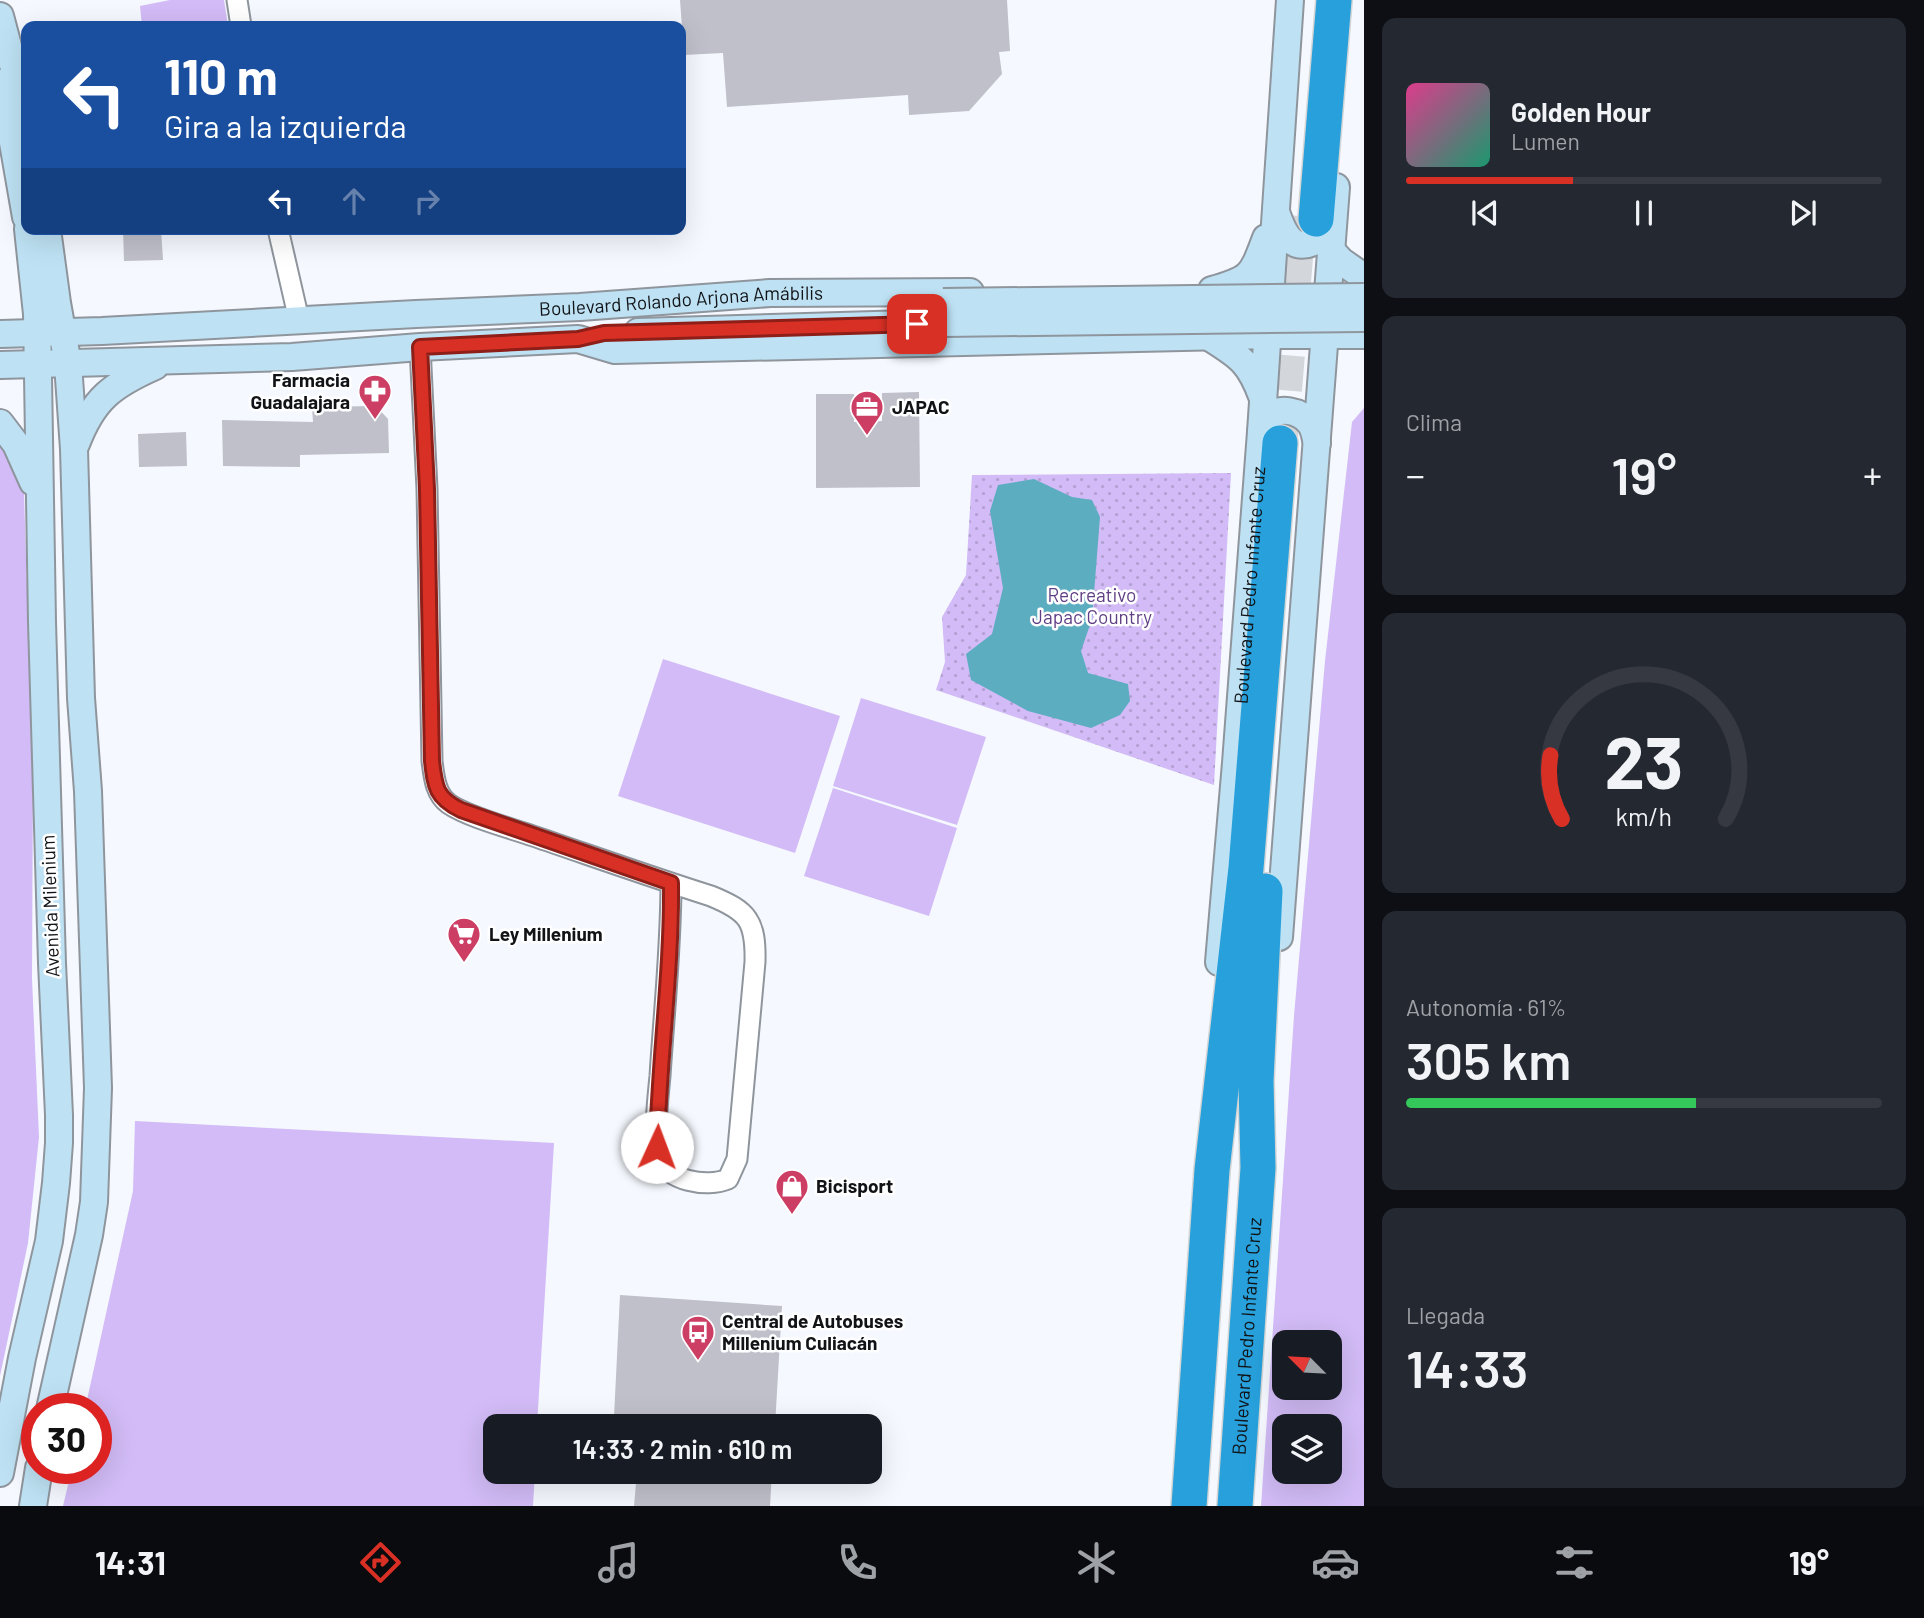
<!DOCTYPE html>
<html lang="es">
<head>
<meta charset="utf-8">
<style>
	:root { --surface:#171b24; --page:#242831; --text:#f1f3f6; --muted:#9ea1a6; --line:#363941; --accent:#d93025 }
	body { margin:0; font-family:Barlow,sans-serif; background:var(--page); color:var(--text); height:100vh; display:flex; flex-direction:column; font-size:26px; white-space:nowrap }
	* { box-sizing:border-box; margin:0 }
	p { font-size:23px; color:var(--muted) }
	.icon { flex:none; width:38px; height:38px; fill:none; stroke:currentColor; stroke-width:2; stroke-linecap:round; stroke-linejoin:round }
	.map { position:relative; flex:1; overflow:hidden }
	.side { display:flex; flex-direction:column; gap:18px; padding:18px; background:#0d0f14; width:560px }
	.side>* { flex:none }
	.top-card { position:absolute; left:21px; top:21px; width:665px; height:214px; border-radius:14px; box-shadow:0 7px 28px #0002; background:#1a4fa0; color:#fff; overflow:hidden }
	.needle { width:46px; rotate:294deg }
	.buttons { position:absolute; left:1272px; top:1330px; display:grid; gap:14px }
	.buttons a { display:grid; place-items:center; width:70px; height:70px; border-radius:14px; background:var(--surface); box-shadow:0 7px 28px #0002; font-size:35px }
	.speed { position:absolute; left:21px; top:1393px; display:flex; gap:14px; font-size:35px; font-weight:700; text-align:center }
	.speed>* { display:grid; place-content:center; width:91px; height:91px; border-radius:50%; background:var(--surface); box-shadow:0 7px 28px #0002; line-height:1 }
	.speed .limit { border:10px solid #d22; background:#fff; color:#111 }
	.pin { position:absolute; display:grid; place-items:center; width:60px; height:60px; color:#fff; margin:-30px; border-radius:14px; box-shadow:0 4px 10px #0006 }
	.me { position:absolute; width:77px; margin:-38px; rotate:2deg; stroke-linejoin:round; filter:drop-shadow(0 0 5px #0008) }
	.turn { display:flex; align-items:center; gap:24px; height:147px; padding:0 28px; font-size:32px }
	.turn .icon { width:91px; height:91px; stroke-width:2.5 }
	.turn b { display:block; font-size:49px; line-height:60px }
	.lanes { display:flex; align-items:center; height:66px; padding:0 28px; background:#0003; justify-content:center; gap:35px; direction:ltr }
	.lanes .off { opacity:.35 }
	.big { font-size:52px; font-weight:600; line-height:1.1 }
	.side .widget { flex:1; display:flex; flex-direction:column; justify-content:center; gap:10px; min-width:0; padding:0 24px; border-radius:14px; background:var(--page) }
	.side .dial { align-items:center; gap:0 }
	.dial svg { height:182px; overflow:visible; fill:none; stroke:var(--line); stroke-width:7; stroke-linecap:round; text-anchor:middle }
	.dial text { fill:var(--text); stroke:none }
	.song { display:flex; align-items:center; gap:21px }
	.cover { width:84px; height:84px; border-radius:10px; background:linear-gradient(135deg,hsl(330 70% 55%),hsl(160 70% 35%)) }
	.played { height:7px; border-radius:4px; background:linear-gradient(90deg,var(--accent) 35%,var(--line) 35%) }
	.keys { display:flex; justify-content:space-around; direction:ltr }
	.heat { display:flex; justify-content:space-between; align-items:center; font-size:38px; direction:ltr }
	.charge { height:10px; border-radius:5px; background:linear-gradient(90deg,#34c759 61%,var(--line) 0) }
	.trip { position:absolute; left:483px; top:1414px; width:399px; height:70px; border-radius:14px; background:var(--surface); box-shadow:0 7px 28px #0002; font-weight:600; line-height:70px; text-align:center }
	.tab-bar { display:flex; height:112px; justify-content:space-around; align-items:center; background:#090b0e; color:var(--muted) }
	.tab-bar .icon { width:49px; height:49px }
	.tab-bar .current { color:var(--accent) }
	.tab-bar b { font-size:32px; color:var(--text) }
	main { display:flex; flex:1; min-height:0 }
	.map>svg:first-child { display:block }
	.grass { fill:#d2bbf6; fill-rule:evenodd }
	.park { fill:url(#park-dots) }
	.water { fill:#5cadc0 }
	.building { fill:#bfc0ca }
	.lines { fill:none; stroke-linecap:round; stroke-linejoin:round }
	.highway-tunnel { stroke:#d3d6db; stroke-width:35; stroke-dasharray:35 18; stroke-linecap:butt }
	.street-casing { stroke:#8f959d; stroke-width:23 }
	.secondary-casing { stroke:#8f959d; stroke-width:30 }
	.highway-casing { stroke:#d4d5d5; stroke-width:38 }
	.street { stroke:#fff; stroke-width:19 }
	.secondary { stroke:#bee2f4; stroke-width:26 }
	.highway { stroke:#27a0dc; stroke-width:35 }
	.secondary-bridge-casing { stroke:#8f959d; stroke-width:30; stroke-linecap:butt }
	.secondary-bridge { stroke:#bee2f4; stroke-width:26 }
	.route-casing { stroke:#8d1f18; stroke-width:18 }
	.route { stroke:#d93025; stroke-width:12 }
	.labels { text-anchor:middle; stroke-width:5; stroke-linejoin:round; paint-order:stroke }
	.street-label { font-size:19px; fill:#111316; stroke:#fff }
	.poi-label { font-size:19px; font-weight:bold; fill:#111316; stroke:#fff; text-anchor:start }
	.park-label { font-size:19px; fill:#5e3e84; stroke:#fff }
</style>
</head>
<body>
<main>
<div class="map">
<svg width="1364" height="1506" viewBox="0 0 1364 1506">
	<defs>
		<pattern id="park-dots" width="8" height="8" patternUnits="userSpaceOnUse" patternTransform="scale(1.75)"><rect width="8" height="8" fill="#d2bbf6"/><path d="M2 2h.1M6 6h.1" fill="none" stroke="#b3a0d2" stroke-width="1.8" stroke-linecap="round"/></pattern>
	</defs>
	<rect width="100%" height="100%" fill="#f5f8fe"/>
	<path class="grass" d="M170,0h54l4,26h-86l-2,-20z
		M1364,408v1098h-103l33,-490 31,-355 27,-239zM1284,1342h46v46h-46zM1284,1426h46v46h-46z
		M0,445l3,3 21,45 9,282 -1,204 7,158 -11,106 -28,133z
		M663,659l177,57 -45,137 -177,-57z
		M861,698l125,39 -29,88 -124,-39z
		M833,788l124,40 -28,88 -125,-40z
		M135,1121l419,22 -17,283h-42v46h40l-2,34h-470l9,-38h24v-59h-11l48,-218z"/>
	<path class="park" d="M1231,473l-17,312 -278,-95 9,-28 -3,-45 24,-42 6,-100z"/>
	<path class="water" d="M1034,479l38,18 20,3 8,17 -8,102 -11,32 7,22 40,11 2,17 -10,14 -29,13 -63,-17 -57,-31 -5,-26 26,-20 11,-46 -13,-77 8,-26z"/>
	<path class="building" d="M680,0h327l3,51 -11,1 3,22 -33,37 -60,4 -1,-20 -181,12 -4,-54 -39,2z
		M123,229h38l2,31 -39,1z
		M919,392l1,95 -104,1v-94h38v28l28,-1v-28z
		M376,406l12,13 1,34 -89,2v12l-77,-1 -1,-46 91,2 -1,-15z
		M186,432l1,34 -48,1 -1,-33z
		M620,1295l162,11 -7,120h-135v-7l-26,-2z
		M637,1472h135l-2,34h-136z"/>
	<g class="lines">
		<path class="highway-tunnel" d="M1280,443l19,-227"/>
		<defs>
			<path id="street" d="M237,0l4,26
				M278,229l21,91
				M420,347l7,142 5,272c2,15 3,33 17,43 19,13 61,24 84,32 59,20 118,41 178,60 37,15 45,25 44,66l-18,197 -9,20c-21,9 -62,2 -69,-22 -6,-19 -1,-60 1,-81 4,-64 11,-128 11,-193"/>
			<g id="secondary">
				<path d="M0,16l25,94"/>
				<path d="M0,83l8,31 18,103"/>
				<path d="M1276,212c5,14 13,40 35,31 8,-4 15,-13 22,-19"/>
				<path d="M47,229l10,74 11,61 6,85 7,249 7,93 10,297 -4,114 -5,33 -39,174"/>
				<path d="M1331,250l10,11 23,16"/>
				<path d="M1212,290c40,-11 40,-15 54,-52"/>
				<path d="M638,332l306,-9"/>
				<path id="s1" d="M0,334l102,-3 314,-17 164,-7 190,-14 200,-1"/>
				<path d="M1209,337c30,19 40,24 53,59"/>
				<path d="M0,365l292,-8 128,-10 158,-8 37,11 657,-15h92"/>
				<path d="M0,423l16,21 17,38"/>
				<path d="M1261,432c2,-5 4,-11 8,-15 10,-11 31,-6 40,5 5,5 6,14 8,21"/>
				<path d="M76,444c17,-45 36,-59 79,-78"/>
				<path d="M1279,937l57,-750"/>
				<path id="s2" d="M1219,962l17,-199 25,-331 29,-432"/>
				<path d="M0,1473l22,-115 27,-117 7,-58 3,-40v-28l-7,-152 -10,-341 -5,-308 -9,-85"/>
				<path d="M33,1506l6,-38"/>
			</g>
			<g id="highway">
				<path d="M1316,219l18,-219"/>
				<path d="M1189,1506l23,-336 34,-302 34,-425"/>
				<path id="s3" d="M1235,1506l23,-338 -2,-87 9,-190"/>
			</g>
		</defs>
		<use href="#street" class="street-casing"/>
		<use href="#secondary" class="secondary-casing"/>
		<use href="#highway" class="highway-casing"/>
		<use href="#street" class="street"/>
		<use href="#secondary" class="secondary"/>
		<use href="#highway" class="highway"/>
		<defs>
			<path id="secondary-bridge" d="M943,302l421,-5
				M944,323l420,-5"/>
		</defs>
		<use href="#secondary-bridge" class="secondary-bridge-casing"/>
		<use href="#secondary-bridge" class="secondary-bridge"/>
	</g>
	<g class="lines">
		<defs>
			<path id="route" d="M657,1147c2,-88 15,-176 14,-264l-210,-73c-25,-12 -26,-23 -29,-49l-5,-272 -7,-142 158,-8 26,-6 313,-9"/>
		</defs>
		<use href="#route" class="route-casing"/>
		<use href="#route" class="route"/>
	</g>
	<defs>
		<symbol id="pharmacy-pin" viewBox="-11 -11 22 30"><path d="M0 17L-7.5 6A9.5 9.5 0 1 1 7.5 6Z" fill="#cd3e65" stroke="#fff"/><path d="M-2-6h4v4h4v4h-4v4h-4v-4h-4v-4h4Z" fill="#fff"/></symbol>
		<symbol id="office-pin" viewBox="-11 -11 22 30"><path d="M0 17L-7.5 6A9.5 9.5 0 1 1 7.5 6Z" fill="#cd3e65" stroke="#fff"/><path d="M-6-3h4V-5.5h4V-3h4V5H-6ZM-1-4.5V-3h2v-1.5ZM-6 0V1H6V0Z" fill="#fff"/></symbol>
		<symbol id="supermarket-pin" viewBox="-11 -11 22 30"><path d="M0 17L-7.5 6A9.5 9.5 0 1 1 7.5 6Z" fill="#cd3e65" stroke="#fff"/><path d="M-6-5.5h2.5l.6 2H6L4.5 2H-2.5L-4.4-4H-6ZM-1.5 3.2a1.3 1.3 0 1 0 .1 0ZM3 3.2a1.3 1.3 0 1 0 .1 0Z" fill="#fff"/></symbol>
		<symbol id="shop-pin" viewBox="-11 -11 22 30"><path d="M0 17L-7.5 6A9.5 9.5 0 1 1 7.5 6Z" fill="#cd3e65" stroke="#fff"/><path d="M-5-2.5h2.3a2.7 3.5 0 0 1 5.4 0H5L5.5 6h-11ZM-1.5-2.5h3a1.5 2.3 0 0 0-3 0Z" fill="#fff"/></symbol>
		<symbol id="bus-pin" viewBox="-11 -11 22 30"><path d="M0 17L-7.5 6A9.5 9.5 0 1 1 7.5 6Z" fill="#cd3e65" stroke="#fff"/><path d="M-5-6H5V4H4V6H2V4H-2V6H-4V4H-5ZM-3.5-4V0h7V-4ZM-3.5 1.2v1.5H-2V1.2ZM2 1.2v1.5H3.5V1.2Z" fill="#fff"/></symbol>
	</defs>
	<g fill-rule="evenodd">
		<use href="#pharmacy-pin" x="356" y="372" width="38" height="52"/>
		<use href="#office-pin" x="848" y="388" width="38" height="52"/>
		<use href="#supermarket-pin" x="445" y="915" width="38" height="52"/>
		<use href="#shop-pin" x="773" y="1167" width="38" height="52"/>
		<use href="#bus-pin" x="679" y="1313" width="38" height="52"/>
	</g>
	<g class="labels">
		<g class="street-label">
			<text dy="7" stroke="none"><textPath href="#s1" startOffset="682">Boulevard Rolando Arjona Amábilis</textPath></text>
			<text dy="7" stroke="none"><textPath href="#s2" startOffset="378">Boulevard Pedro Infante Cruz</textPath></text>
			<text transform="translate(50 906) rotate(-92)" y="7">Avenida Milenium</text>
			<text dy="7" stroke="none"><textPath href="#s3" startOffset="170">Boulevard Pedro Infante Cruz</textPath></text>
		</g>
		<g class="poi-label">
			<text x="350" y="387" text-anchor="end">Farmacia<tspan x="350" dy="22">Guadalajara</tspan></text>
			<text x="892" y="414">JAPAC</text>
			<text x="489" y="941">Ley Millenium</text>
			<text x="816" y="1193">Bicisport</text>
			<text x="722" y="1328">Central de Autobuses<tspan x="722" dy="22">Millenium Culiacán</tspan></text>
		</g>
		<g class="park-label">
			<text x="1092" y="602">Recreativo<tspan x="1092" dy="22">Japac Country</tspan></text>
		</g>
	</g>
</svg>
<div class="buttons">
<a><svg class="needle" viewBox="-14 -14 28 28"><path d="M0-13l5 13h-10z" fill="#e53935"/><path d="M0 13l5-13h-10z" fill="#9ea1a6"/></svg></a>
<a><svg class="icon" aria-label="layers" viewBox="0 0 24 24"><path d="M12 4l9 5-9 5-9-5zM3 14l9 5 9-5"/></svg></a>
</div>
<div class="speed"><div class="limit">30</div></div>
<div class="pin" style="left:917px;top:324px;background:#d93025"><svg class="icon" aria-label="arrive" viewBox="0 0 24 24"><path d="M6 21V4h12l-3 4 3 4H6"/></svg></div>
<svg class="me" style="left:657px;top:1147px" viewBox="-20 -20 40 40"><circle r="19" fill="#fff"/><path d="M0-13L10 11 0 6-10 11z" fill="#d93025"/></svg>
<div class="trip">14:33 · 2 min · 610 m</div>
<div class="top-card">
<div class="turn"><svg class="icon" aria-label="left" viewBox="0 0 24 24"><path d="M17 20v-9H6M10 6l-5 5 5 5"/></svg><div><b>110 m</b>Gira a la izquierda</div></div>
<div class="lanes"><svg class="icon" aria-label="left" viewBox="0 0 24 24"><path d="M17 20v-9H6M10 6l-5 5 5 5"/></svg><svg class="icon off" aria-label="ahead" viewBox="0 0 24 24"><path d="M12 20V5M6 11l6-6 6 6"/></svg><svg class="icon off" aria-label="right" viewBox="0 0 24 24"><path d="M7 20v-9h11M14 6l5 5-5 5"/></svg></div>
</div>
</div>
<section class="side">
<div class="widget">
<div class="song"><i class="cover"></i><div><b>Golden Hour</b><p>Lumen</p></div></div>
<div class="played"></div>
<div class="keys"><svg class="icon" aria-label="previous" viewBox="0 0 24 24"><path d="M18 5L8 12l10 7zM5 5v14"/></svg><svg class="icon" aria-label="pause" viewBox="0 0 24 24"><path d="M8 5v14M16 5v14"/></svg><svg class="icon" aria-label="next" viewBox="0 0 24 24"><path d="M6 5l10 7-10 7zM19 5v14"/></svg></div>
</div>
<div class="widget"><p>Clima</p>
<div class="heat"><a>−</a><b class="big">19°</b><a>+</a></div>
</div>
<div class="widget dial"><svg viewBox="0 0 100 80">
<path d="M14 69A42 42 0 1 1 86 69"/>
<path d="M14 69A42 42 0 0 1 9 41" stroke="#d93025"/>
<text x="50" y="56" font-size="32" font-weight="700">23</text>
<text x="50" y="72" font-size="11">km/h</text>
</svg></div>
<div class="widget"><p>Autonomía · 61%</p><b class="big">305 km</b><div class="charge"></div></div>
<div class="widget"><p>Llegada</p><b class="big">14:33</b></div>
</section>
</main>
<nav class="tab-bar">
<b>14:31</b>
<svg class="icon current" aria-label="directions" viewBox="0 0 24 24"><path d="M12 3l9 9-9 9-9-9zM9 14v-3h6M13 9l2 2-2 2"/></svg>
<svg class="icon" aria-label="music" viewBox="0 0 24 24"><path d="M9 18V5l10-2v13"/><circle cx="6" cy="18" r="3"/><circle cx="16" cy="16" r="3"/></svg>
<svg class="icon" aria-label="phone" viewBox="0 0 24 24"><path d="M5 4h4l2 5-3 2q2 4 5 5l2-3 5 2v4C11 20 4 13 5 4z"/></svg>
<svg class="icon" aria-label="climate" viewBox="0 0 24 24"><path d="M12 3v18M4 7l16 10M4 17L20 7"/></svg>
<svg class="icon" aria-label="car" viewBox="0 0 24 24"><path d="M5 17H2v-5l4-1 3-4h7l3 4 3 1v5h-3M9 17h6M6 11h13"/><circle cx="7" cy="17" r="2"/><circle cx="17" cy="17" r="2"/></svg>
<svg class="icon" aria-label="filters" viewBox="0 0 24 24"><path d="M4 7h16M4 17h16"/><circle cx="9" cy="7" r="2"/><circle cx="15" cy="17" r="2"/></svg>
<b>19°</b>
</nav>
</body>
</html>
